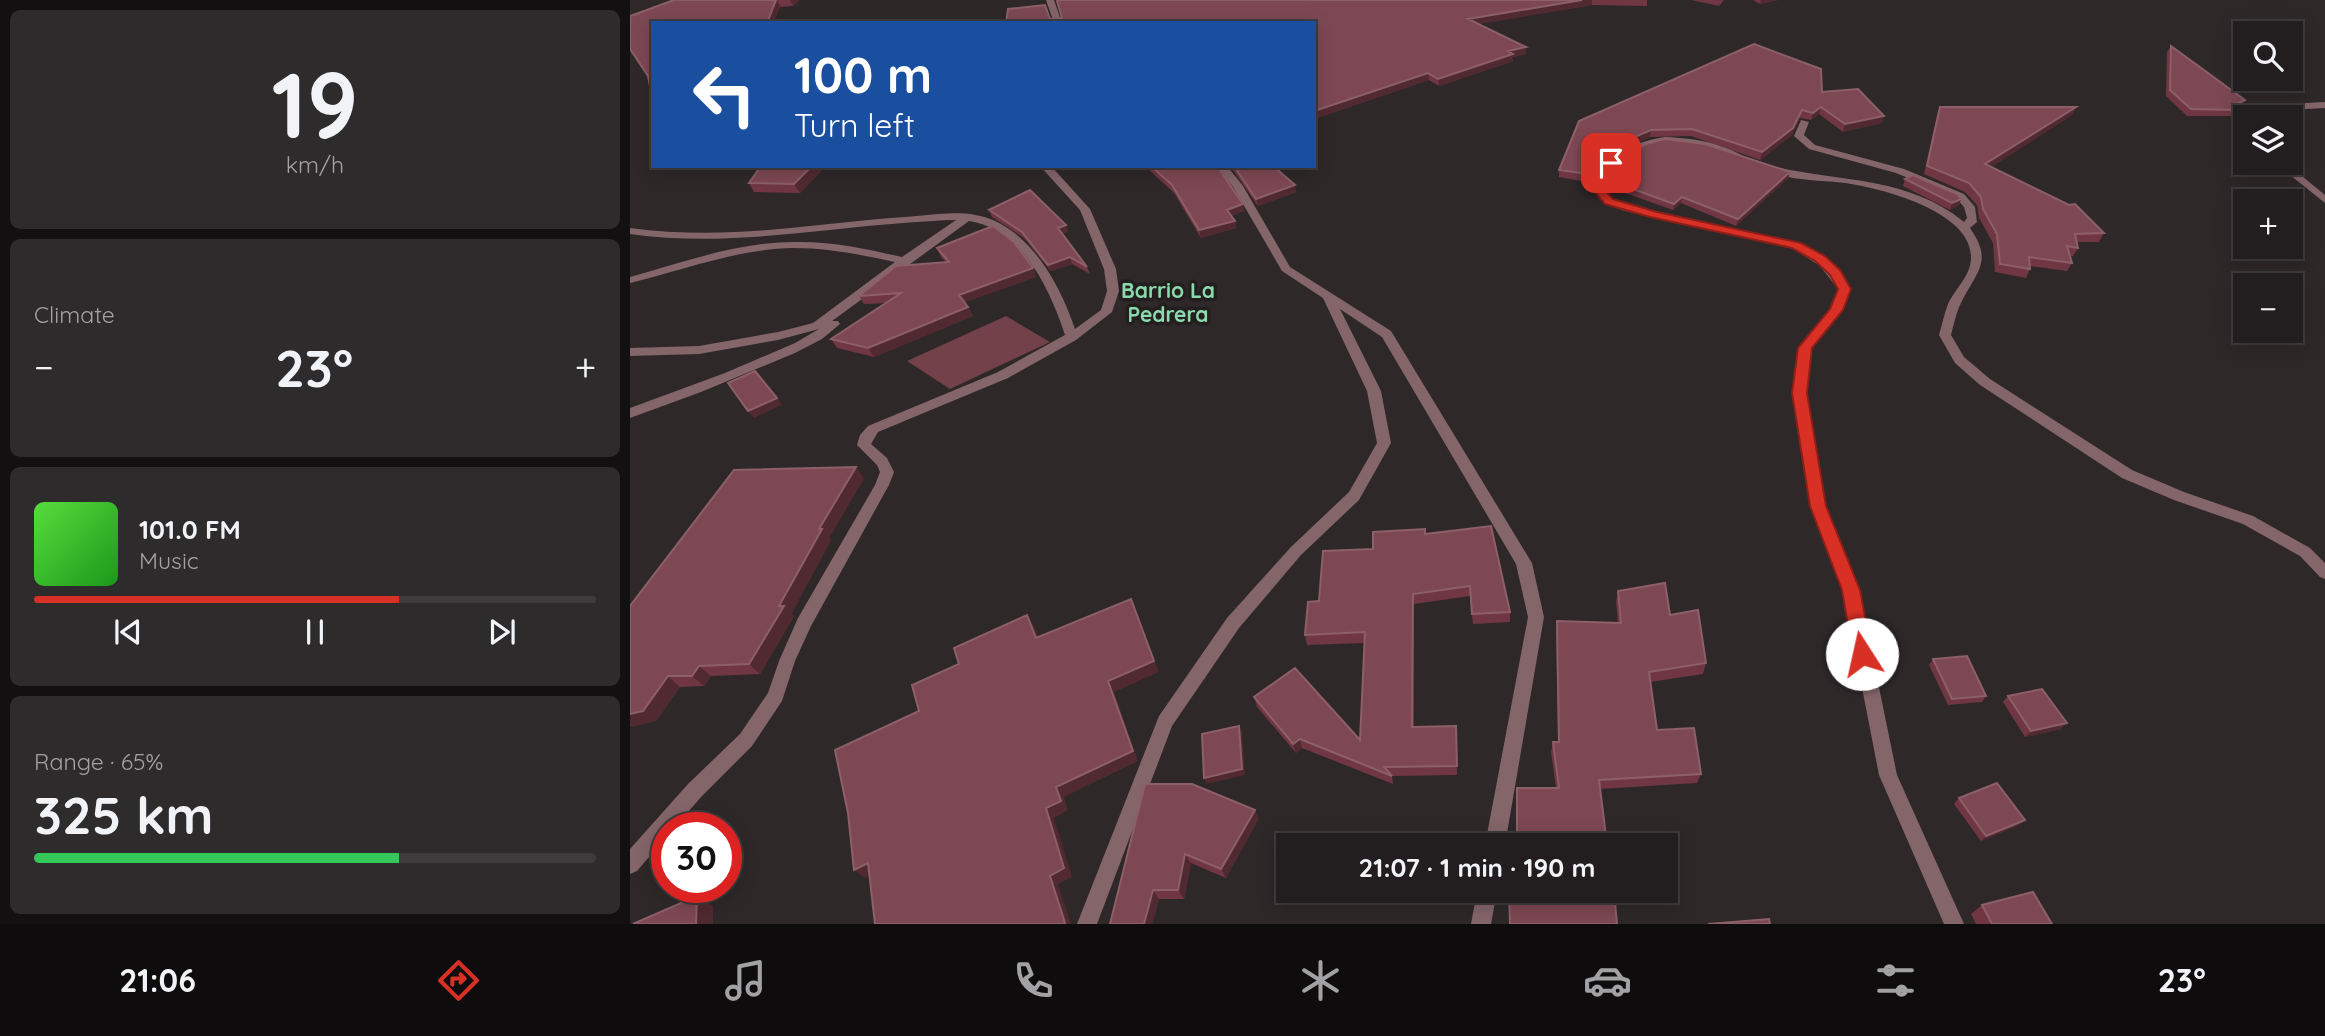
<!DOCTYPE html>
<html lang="en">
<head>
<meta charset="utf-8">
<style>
	:root { --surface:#221e1f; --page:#2e2b2c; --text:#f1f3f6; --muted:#a2a2a4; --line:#3f3c3d; --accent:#d93025 }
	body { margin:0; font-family:Quicksand,sans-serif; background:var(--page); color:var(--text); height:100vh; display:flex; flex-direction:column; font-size:26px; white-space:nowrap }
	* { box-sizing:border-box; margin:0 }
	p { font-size:23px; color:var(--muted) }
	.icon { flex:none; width:38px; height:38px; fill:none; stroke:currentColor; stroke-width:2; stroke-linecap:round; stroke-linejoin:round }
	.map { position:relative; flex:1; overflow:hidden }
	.side { display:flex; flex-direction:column; gap:10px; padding:10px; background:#131011; width:630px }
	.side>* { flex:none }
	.top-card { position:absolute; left:21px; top:21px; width:665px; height:147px; border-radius:0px; box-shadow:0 4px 18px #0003,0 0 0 2px var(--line); background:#1a4fa0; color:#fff; overflow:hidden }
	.controls { position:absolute; left:1603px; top:21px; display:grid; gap:14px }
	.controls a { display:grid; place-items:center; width:70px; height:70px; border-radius:0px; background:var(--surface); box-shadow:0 4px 18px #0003,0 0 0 2px var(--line); font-size:35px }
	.speed { position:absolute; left:21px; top:812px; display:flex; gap:14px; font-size:35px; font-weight:700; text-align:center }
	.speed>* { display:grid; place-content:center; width:91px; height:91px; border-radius:50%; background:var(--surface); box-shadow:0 4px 18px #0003,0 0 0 2px var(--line); line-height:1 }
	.speed .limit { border:10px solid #d22; background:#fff; color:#111 }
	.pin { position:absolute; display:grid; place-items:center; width:60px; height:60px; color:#fff; margin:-30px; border-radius:14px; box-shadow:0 4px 10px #0006 }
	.me { position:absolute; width:77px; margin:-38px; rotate:350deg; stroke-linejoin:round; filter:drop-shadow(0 0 5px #0008) }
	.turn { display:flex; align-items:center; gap:24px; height:147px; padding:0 28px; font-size:32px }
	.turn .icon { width:91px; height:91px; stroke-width:2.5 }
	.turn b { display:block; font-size:49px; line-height:60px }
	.big { font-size:52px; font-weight:700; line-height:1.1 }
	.side .card { flex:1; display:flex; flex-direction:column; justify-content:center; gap:10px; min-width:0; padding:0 24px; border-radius:10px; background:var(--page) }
	.side .dial { align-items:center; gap:0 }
	.dial b { font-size:91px; line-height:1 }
	.song { display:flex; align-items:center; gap:21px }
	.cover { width:84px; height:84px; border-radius:10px; background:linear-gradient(135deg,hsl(110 70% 55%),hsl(120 70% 35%)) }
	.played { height:7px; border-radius:4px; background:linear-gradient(90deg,var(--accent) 65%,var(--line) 65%) }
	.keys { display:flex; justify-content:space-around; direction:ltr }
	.heat { display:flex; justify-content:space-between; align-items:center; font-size:38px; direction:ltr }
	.charge { height:10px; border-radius:5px; background:linear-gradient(90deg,#34c759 65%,var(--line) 0) }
	.trip { position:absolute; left:646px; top:833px; width:402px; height:70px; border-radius:0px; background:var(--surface); box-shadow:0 4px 18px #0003,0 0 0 2px var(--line); font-weight:700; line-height:70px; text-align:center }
	.tab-bar { display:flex; height:112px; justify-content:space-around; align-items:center; background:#0e0c0c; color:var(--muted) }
	.tab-bar .icon { width:49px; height:49px }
	.tab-bar .current { color:var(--accent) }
	.tab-bar b { font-size:32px; color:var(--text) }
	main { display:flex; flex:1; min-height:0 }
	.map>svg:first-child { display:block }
	.green { fill:#73414a }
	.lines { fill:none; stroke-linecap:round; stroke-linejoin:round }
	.street { fill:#84656a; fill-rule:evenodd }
	.wall { fill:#703643 }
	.shaded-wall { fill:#512931 }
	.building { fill:#7d4853; stroke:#8c5f69; stroke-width:2 }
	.route { fill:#d93025; stroke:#8d1f18; stroke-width:2 }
	.labels { text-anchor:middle; stroke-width:7; stroke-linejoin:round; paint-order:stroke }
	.neighbourhood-label { font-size:21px; font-weight:bold; fill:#8bdaae; stroke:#241f1f }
</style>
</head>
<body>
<main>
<section class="side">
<div class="card dial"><b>19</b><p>km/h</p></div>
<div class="card"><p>Climate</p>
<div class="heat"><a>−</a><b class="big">23°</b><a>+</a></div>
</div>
<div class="card">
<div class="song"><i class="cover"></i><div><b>101.0 FM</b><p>Music</p></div></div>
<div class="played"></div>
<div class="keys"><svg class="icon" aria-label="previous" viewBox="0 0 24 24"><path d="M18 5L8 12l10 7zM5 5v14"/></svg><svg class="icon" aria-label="pause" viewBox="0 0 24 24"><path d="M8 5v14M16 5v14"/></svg><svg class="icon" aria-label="next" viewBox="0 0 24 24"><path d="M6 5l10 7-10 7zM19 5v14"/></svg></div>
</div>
<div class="card"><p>Range · 65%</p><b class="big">325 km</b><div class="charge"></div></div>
</section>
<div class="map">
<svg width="1695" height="924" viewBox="0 0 1695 924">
	<rect width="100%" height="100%" fill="#2e2829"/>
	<path class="green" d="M376,316l44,26 -100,47 -43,-28z"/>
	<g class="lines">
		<path class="street" d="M416,0h8l8,23h-8z
			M1695,102v6l-77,4 -5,2 3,3 -1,8 -3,-1 -9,-11 13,-7z
			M1171,120l8,2 -5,13 11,10 89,24 60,25 11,13 2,15 -7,6c24,34 6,44 -9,75 -5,10 -7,21 -10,32l13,22 26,22 142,91 52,22 69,24 57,32 15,15v16l-5,-2 -20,-21 -57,-32 -69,-24 -52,-22 -142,-93 -25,-22 -16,-28c3,-10 5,-21 9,-31 7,-15 24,-29 23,-48 -1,-45 -90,-68 -126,-73 -22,-3 -61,-2 -79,-14l5,-3c66,16 137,10 193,56l3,-4 -3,-11 -8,-9 -60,-25 -87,-24 -15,-13z
			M1035,137c25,1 58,5 79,20l-5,3c-38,-11 -73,-28 -110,-5 -14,9 -22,19 -25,35l9,10 15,5 172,38 34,23 16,23 -8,21 -31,38 -4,45 18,113 34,84 38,185 67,149h-20l-65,-149 -36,-185 -32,-84 -18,-113 6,-46 31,-38 8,-20 -18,-23 -28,-18 -167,-37 -20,-7 -11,-14c6,-34 40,-48 71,-53z
			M1645,163h11l39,32v8z
			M410,166h11l39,43 26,60 3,22 -7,21 -36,28 -68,38 -130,54 -7,12 16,14 7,14 -5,13 -78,141 -16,35 -13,40 -30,45 -50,50 -28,32h-7v8l-30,35 -7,3v-25l58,-65 52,-50 28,-41 11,-32 19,-43 77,-133 5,-13 -3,-7 -20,-20 3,-10 8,-9 130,-54 67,-37c-15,-45 -42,-106 -96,-114l-137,100h6l2,3 -18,15 -27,14 -94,39 -71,26v-10l95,-35 70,-30 24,-14 -41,11 -79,14 -69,2v-8l69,-2 79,-14 35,-9 82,-61c-33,-7 -67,-14 -102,-14 -56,1 -109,22 -163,35v-6c54,-15 108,-35 165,-35 36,-1 72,7 107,15l54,-37c-18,0 -35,2 -53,3 -92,7 -181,24 -273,11v-6c46,6 91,6 138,2 46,-4 91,-10 137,-13 29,-2 62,-9 90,4 41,19 66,67 80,108l26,-19 6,-19 -3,-22 -24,-59z
			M587,166h10l16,20 47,81 101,64 141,232 12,54 -39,228h-20l43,-228 -12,-53 -134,-227 -42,-28 41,82 10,52 -32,57 -58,55 -62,73 -67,98 -75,198h-20l82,-208 68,-98 64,-71 58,-55 28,-49 -10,-52 -44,-93 -41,-27 -49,-84z
			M847,891h20l-6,33h-20z"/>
	</g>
	<path class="wall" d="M44,0h125l-6,6 -13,1 -7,16h-120z
		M429,0h588v6l-55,-1 -114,19 48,23v7l-13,3v4l-74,25 -10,-6 -115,39v-96l-264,-4 12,-1z
		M1061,0h33l-5,6z
		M1123,0h25l-18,4z
		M1541,46l74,54 -4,6 -5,3 -4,7h-45l-21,-20 1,-44z
		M1192,92l62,24 -2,7 -39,9 -24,-18 -8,6 -11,-2 -8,17 -32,25 -69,-24 -41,1 -33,15 -17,16 -7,15 -34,-6v-7l20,-49z
		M1310,107h136l-4,8 -81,52 113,66 -5,9h-22l1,6 -5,8h-3l2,7 -5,8 -37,-5v3l-4,9 -31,-6 -2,-29 -14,-25 -2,-13 -12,-13 -41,-18 13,-59z
		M131,166h65l-26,27 -46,-1 -5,-9z
		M515,166h72l26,38 1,7 -13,5 4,5 1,7 -35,10 -27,-45z
		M600,166h43l23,26 -38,14z
		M1160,172l-2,6 -52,48 -55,-23 -8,7 -65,-23v-7z
		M1275,179l56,20 -2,6 -9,5 -47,-24z
		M359,210l77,15 2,6 -6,3 25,33 3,7 -18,-10 -21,7 -27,-33 -32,-21z
		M307,248l96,20 3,9 -71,25 8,14 -99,41 -37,-9 -6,-9 55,-36 -22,1 -5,-8 87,-34 -5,-5z
		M234,478l-35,60 2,2 -40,74 3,2 -34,58 -49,2 -7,10 -24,1 -24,34 -26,6v-121z
		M795,534l85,78v10l-37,2 -3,-28 -56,8v123l42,-1 1,49 -65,1 1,8 -91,-36 -6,5 -39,-46 -3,-10 106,43 4,-97 -57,2 -2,-10 14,-34 54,-52z
		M988,591l52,24 36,48 -3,11 -53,8 7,48 44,44 -4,9 -97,6 6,47 6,9h-96l1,-57h39l-5,-36 2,-10h5l-2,-110 1,-11 61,2 -2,-21z
		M1303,659l53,37 -4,6 -34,3 -19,-40z
		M1378,696l53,33 -36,8 -22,-35z
		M515,784l110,26 3,10 -32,58 -35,-15 -7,36h-25l-7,25z
		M1329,798l60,27 -38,16 -27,-37z
		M1352,905l70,19h-76l-5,-10z"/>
	<path class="shaded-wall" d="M147,0l3,7 -7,16h-6z
		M160,0h9l-6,6z
		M952,0h10v5l-124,21v-7z
		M1131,0h17l-18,4z
		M896,47v7l-13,3v4l-74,25 -1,-7 70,-28z
		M798,73l1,7 -115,39v-8z
		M1615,100l-4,6 -9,5 3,-6z
		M1191,107l-2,7 -8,6 2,-7z
		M1446,107l-4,8 -90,58 3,-9z
		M1172,110l-2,8 -8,17 -32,25 2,-8z
		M1254,116l-2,7 -39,9 2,-8z
		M1021,130l-1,7 -33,15 -17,16 -7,15 1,-8 7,-15 17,-16z
		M182,166h14l-26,27 -6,-9z
		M1160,172l-2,6 -52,48 2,-7z
		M665,185l1,7 -38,14 -2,-7z
		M1052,197l-1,6 -8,7 1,-6z
		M1331,199l-2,6 -9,5 2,-7z
		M613,204l1,7 -15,6 -2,-7z
		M605,221l1,7 -35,10 -2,-8z
		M436,225l2,6 -8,4 -2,-7z
		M440,257l2,7 -21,7 -3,-6z
		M403,268l3,9 -73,26 -4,-8z
		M338,307l5,9 -99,41 -6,-9z
		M147,398l5,7 -28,13 -6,-7z
		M226,467l8,11 -35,60 2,2 -40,74 3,2 -34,58 -11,-10 70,-135z
		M783,594l1,10 -1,132 -1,-9z
		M501,599l28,73 -45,20 24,69 -74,36 4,13 -14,8 18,59 -14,7 13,40h-8l-13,-48 -4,-68 62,-127z
		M397,615l7,11 9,23 -7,-11z
		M69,666l12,10 -7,10 -12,-10z
		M38,676l12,11 -24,34 -26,6v-13z
		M1437,723l-6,6 -36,8 6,-6z
		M609,726l3,6 3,43 -38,9 -3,-6z
		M670,739l2,9 -6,5 -3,-9z
		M625,810l3,10 -32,58 -5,-9z
		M1395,820l-6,5 -38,16 5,-5z
		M555,854l6,9 -7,36 -6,-9z
		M238,863l12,8 -15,7 -11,-8z
		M523,890l6,9 -7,25h-8z
		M67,896l16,10v18h-17z"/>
	<path class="building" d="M44,0h102l-9,23h-114v78l-5,-25 -18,-27v-33z
		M429,0h523l-114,19 58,28 -18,4 5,3 -75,25 -10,-6 -114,38v-88h-308l2,-14 37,-4 5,14 12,-1 -5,-17z
		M1124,44l67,25 1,23 36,-3 26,27 -39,8 -24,-17 -8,6 -11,-3 -9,18 -31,24 -70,-23 -41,1 -33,14 -17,16 -7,15 -35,-5 20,-49z
		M1541,46l74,54 -10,5 1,5 -45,-1 -21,-19z
		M1310,107h136l-91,57 84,41 6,-1 29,29 -29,1 3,14 -11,-2 5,17 -43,-6 1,12 -30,-5 -3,-30 -14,-25 -2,-12 -12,-14 -42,-17z
		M1034,139l41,5 85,28 -52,47 -56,-22 -8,7 -66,-24 2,-5 18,-22 18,-9z
		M131,166h51l-18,18 -45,-1z
		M521,166h66l26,38 -16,6 8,11 -36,9 -27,-45z
		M604,166h39l22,19 -39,14z
		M1283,175l44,19 4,5 -9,4 -47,-24z
		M400,190l36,35 -8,3 29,39 -17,-10 -22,8 -26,-33 -33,-22z
		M363,226l21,16 19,26 -74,27 9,12 -100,41 -37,-9 70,-46 -42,3 37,-30 53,-4 -12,-14z
		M125,371l22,27 -29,13 -20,-28z
		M226,467l-37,62h3l-43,77h5l-35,58 -50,2 -7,10h-24l-25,35 -13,3v-108l104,-136z
		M861,526l19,86 -38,2 -2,-28 -57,8 -1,133 44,-1 1,40 -73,1 8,9 -92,-37 -7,5 -39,-47 41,-29 65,72 5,-108 -60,3 3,-33 11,-1 4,-50 50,-2v-17l52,-3v5z
		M1035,583l5,32 28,-5 8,53 -57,9 8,58 37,-2 7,46 -102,6 7,56h5l1,9h-95v-57h42l-6,-46h6l-2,-121 64,2 -3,-32z
		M501,599l23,62 -46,20 25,70 -77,36 5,14 -15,7 18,60 -14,8 15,47 -2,1h-188l-7,-61 -14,7 -6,-57 -13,-63 84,-39 -7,-26 47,-21 -5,-16 73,-33 9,23z
		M1337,656l19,40 -34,3 -19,-40z
		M1412,689l25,34 -36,8 -23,-35z
		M609,726l3,43 -38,9 -2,-44z
		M1367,783l28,37 -39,16 -27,-38z
		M515,784h47l63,26 -34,59 -36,-15 -7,36h-25l-9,34h-34z
		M879,891h105l3,33h-107z
		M1403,892l19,32h-60l-10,-19z
		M67,896l-1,28h-63z
		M1139,919l1,5h-62z"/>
	<path class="route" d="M977,161l10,2 -11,14 -1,13 8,9 44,13 144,31 24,13 15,14 11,19 -8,21 -31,38 -5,45 19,113 34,84 12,64 -3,5 -7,3 -6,-3 -3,-5 -11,-64 -32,-84 -18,-113 6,-45 32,-39 8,-20 -8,-14 -15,-14 -23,-13 -142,-31 -45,-13 -12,-14 2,-13z"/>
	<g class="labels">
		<g class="neighbourhood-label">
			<text x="538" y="298">Barrio La<tspan x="538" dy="24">Pedrera</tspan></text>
		</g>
	</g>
</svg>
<div class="controls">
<a><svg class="icon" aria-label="search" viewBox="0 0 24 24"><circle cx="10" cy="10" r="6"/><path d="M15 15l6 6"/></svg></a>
<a><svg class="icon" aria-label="layers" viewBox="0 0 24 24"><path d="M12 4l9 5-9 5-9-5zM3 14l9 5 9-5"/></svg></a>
<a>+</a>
<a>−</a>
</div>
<div class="speed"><div class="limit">30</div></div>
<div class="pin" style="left:981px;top:163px;background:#d93025"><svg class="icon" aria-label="arrive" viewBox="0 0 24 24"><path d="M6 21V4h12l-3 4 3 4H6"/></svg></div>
<svg class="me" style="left:1232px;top:654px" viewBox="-20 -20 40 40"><circle r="19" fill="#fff"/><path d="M0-13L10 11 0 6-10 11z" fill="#d93025"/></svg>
<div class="trip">21:07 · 1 min · 190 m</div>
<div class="top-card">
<div class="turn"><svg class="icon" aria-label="left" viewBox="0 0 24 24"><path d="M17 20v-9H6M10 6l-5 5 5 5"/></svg><div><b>100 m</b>Turn left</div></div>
</div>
</div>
</main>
<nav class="tab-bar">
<b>21:06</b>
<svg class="icon current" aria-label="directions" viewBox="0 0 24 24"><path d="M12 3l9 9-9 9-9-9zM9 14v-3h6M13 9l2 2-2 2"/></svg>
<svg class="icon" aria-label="music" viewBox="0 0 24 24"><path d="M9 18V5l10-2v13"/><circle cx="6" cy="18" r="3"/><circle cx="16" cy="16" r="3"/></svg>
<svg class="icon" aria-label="phone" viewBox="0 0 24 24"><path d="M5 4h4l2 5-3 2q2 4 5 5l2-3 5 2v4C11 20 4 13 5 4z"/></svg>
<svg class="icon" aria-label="climate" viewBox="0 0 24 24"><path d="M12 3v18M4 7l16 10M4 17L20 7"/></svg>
<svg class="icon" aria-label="car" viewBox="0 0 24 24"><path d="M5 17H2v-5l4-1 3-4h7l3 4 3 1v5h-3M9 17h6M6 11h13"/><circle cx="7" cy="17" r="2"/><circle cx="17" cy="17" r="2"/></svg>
<svg class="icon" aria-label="filters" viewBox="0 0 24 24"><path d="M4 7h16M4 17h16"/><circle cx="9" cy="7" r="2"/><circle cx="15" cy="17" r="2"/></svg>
<b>23°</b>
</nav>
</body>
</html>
